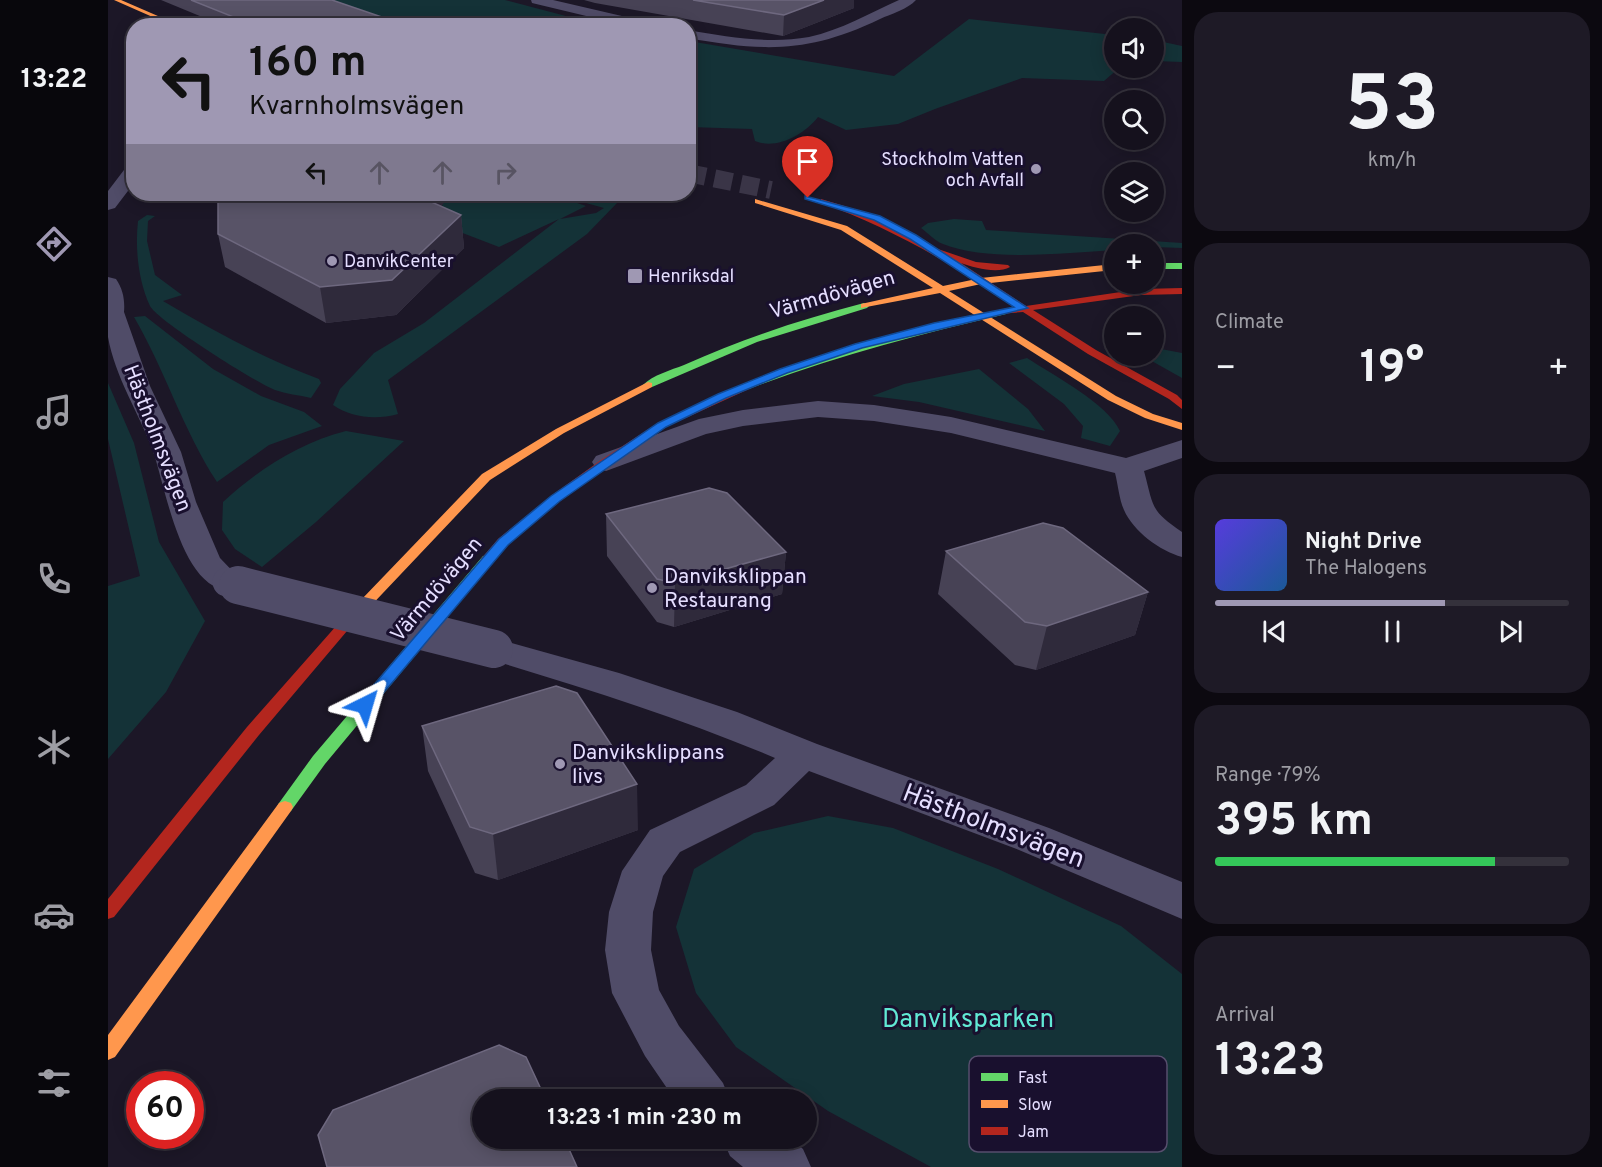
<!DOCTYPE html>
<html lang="en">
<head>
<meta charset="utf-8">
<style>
	:root { --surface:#15111d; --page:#1e1a26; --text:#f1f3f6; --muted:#9d9da4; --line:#34313b; --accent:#9f98b3 }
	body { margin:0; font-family:Overpass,sans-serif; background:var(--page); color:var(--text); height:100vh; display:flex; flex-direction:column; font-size:22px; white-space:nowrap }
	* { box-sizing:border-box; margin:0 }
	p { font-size:20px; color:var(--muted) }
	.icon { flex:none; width:33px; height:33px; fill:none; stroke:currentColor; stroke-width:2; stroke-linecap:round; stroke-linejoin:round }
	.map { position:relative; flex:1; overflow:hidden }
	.side { display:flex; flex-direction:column; gap:12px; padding:12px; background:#0c0910; width:420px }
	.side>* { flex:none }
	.banner { position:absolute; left:18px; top:18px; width:570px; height:183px; border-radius:24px; box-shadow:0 3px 15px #0003,0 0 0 2px var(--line); background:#9f98b3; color:#111; overflow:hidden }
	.tools { position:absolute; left:996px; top:18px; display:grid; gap:12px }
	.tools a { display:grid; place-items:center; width:60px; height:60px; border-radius:50%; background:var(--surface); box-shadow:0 3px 15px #0003,0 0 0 2px var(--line); font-size:30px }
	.speed { position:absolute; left:18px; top:1071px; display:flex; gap:12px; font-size:30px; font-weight:700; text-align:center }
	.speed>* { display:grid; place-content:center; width:78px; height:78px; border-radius:50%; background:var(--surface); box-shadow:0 3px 15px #0003,0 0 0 2px var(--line); line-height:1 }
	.speed .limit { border:9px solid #d22; background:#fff; color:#111 }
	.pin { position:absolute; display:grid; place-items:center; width:51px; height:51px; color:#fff; margin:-62px -26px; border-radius:50% 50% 50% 0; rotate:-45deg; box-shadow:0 0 6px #0007 }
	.pin .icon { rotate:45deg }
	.me { position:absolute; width:66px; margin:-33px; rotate:40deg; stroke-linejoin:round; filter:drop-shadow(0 0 4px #0008) }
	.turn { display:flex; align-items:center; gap:21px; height:126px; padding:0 24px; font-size:27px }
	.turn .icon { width:78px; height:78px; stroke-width:2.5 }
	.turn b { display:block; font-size:42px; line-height:51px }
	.lanes { display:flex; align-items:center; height:57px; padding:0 24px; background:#0003; justify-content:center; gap:30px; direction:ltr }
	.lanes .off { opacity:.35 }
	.big { font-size:45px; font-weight:700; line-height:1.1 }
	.side .tile { flex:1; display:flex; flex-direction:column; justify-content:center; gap:9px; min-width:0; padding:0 21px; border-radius:24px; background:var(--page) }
	.side .dial { align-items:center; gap:0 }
	.dial b { font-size:78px; line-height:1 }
	.song { display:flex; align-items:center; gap:18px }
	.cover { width:72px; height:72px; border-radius:9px; background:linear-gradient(135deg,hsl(250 70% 55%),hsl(210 70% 35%)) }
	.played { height:6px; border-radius:3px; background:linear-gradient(90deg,var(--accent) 65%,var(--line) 65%) }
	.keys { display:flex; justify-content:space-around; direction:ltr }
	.heat { display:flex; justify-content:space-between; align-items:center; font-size:33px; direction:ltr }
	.charge { height:9px; border-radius:4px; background:linear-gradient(90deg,#34c759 79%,var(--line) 0) }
	.trip { position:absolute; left:364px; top:1089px; width:345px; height:60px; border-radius:30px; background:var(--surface); box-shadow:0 3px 15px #0003,0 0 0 2px var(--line); font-weight:700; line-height:60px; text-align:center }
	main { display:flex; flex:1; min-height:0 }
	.tab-bar { display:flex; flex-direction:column; width:108px; justify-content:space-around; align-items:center; background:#08070c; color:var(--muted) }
	.tab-bar .icon { width:42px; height:42px }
	.tab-bar .on { color:var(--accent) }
	.tab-bar b { font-size:27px; color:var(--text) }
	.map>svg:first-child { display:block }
	.green { fill:#143237 }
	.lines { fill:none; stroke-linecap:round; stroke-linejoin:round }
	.secondary-tunnel { stroke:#3a3547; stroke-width:18; stroke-dasharray:18 9; stroke-linecap:butt }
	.street { fill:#504c68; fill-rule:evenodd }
	.fast { fill:#63d668; fill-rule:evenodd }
	.slow { fill:#ff974d; fill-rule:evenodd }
	.jam { fill:#b3261e; fill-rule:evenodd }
	.street-bridge-far1 { stroke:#504c68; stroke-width:29 }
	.street-bridge { stroke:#504c68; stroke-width:38 }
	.wall { fill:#474255 }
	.shaded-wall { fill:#2f2a3b }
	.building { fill:#585367; stroke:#6e687f; stroke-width:1.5 }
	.route { fill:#1a73e8; stroke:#114b97; stroke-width:1.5 }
	.poi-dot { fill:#9f98b3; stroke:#19102e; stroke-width:2 }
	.labels { text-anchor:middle; stroke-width:6; stroke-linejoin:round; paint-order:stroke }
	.far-poi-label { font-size:18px; fill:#e5deff; stroke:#19102e; text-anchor:start }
	.street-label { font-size:21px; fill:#e5deff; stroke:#19102e }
	.poi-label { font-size:21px; fill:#e5deff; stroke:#19102e; text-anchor:start }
	.near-street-label { font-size:26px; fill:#e5deff; stroke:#19102e }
	.near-park-label { font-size:26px; fill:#61e8d4; stroke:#19102e }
	.key { fill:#19102e; stroke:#564e6d; stroke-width:1.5 }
	.key-label { font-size:16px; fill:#e5deff }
</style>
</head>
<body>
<main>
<nav class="tab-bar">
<b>13:22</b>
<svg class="icon on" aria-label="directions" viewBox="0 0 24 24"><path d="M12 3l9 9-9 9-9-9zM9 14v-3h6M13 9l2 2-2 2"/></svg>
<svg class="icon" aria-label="music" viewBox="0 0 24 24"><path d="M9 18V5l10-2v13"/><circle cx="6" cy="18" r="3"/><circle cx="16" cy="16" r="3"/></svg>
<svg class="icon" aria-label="phone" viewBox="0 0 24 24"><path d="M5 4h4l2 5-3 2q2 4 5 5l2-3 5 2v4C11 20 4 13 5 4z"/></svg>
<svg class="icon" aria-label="climate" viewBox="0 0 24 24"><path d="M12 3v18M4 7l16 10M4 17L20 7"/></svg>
<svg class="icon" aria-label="car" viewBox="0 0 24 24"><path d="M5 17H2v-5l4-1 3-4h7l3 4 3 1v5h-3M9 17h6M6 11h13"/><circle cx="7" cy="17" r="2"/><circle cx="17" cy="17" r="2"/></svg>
<svg class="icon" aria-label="filters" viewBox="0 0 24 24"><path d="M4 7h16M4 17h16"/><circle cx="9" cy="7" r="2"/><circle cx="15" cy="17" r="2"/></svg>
</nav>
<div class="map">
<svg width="1074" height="1167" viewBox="0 0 1074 1167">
	<rect width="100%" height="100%" fill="#1c1727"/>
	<path class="green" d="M201,0h196l95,25h-215z
		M861,19l145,16v33h5l-15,13 -82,-3 -87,31 -37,15 -52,6 -28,-13c-14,18 -42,33 -63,24l-3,-12 -63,-2v-86l205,35z
		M1046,40l28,6v16l-28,-1z
		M342,194h101l35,12 -26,13 36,-6 8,-5 -18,-5 -4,-6 19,-2 29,3 -13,5 -30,31 -199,146 10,34c-22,6 -46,4 -65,-9l7,-16 34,-36 50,-30 135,-104 -60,28 -52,-20 -6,-27z
		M39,215l8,1 -7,5 -1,20 8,34 27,20 -19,6c51,30 101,58 156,78l2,4 -10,15c-12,-3 -25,-4 -36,-8 -20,-8 -117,-69 -125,-84 -12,-26 -15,-58 -12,-85z
		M846,219l28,2 4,9 196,13v5l-28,-1v-3h-40v6c-48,3 -127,12 -171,-6 -8,-3 -15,-11 -22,-16l7,-5z
		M37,316l68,53 48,27 43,16 18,14 -53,19 -52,37c-34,-52 -52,-112 -83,-165z
		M1053,349l21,4v25l-32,-18z
		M919,358c26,17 81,46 93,73l-10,15 -29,-8 2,-12 -19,-22 -55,-41z
		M871,369l49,40 17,22 -126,-29 -47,-6 32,-12z
		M0,383l26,60 25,99 46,79 -39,71 -58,67v-173l32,-10 -32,-137z
		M238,431l58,10 -88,81 -54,45 -27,-18 -13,-19 1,-28c36,-33 76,-59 123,-71z
		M720,816l65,12 105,41 123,57 61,48v193h-251l-103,-56 -92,-64 -40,-54 -20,-66 18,-58 60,-36z"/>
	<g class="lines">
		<path class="secondary-tunnel" d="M580,173l83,17"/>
		<path class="street" d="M423,0h22l99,23 1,3h-25l-96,-23z
			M791,0h17c-8,9 -25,14 -36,19 -71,34 -115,33 -192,19v-8c40,7 81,14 121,7 32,-7 61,-24 90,-37z
			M26,165v18l-19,25 -7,2v-19l19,-25z
			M0,277l8,2c7,10 9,21 8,33l26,74 31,66 15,50 24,56 23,24 -4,7c-56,14 -73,-101 -86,-138 -14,-38 -38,-74 -45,-114 0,-19 0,-41 0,-60z
			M710,401l56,4 77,12 175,41 56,-18v18l-38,13c10,37 6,39 38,61v25c-22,-6 -49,-26 -58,-47 -5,-11 -6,-26 -9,-37l-164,-40 -77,-12 -56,-4 -75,9 -37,8 -100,37 -10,-3 -4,-6 4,-6 103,-37 44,-9z
			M386,638l125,35 118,39 80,32 232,84 133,54v37l-163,-69 -210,-79 -35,34 -94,47 -17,24 -10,36 -2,38 8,40 20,36 44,57 7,17h-55l-30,-44 -33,-63 -7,-43 4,-38 13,-41 28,-41 96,-45 29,-27c-96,-41 -194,-71 -293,-101l-6,-8 6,-8z
			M614,1138h68l13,11 8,18h-68l-13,-11z"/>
		<path class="fast" d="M1046,263h28v6h-28z
			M756,303l5,3 -2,2 -110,34 -105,45h-8l-1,-2c10,-10 28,-15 41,-20 58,-26 118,-46 180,-62z
			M895,309l3,1v4c-89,21 -171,42 -257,75h-8l-1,-2 65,-26 64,-20z
			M380,555l7,4 -2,3 -168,202 -34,47 -6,2 -6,-2 -2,-4 2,-4 34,-47 170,-200z"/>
		<path class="slow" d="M6,0h7l60,26h-8z
			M647,199l92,27 96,60 38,-8 133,-14v6l-133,14 -32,7 167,105 37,18 29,9v7l-37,-12 -37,-18 -168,-107 -79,15v-4l72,-16 -92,-58 -86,-27z
			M540,382l4,1v4l-88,46 -74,47 -143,151h-10l-2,-3 2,-3 145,-151 74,-45z
			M177,801l6,2 2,4 -2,4 -176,246 -7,3v-25l171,-232z"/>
		<path class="jam" d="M713,199l40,12 32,14 45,24 38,13 32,3 2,2c-12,7 -36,1 -49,-4l65,43 115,-17 41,-1v6l-41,1 -108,15 63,40 81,45 5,5v9l-13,-10 -81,-45 -65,-42 -23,2v-4l16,-3c-62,-42 -124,-79 -195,-104z
			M637,384l4,1v4l-83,38 -57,39 -50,36 -51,43 -15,17h-10l-2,-3 17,-20 53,-43 50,-36 57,-37z
			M234,624l5,1 2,3 -2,3 -88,104 -145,182 -6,2v-20l139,-172 90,-102z"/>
		<path class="street-bridge-far1" d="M119,582l17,4"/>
		<path class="street-bridge" d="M130,585l256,64"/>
	</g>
	<path class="wall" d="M53,0h171l76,26h-184z
		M476,0h270v8l-71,28 -188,-33z
		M333,206l20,9 3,33 -68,67 -70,8 -101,-56 -7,-33z
		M498,514l180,38 -4,42 -108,33 -17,-5 -50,-66z
		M838,551l202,41 -13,43 -99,35 -21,-5 -77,-71z
		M314,726l216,104 -140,50 -23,-7 -47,-102z"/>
	<path class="shaded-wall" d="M716,0h30v8l-71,28 1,-21z
		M315,194h28l-28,35 -3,-32z
		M353,215l3,33 -68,67 -70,8 -6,-36z
		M678,552l-4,42 -108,33 1,-44z
		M1040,592l-13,43 -99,35 11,-44z
		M529,784l1,46 -140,50 -5,-46z"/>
	<path class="building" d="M83,0h141l76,26h-152z
		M585,0h131l-40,15z
		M110,194h205l-3,3 41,18 -69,65 -72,7 -102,-53z
		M601,488l18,5 59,59 -111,31 -18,-4 -51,-65z
		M935,523l20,5 85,64 -101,34 -22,-4 -79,-71z
		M448,686l21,7 60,91 -144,50 -23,-7 -48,-101z
		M391,1045l27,12 20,43h-63v38h81l13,29h-250l-9,-32 15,-25z"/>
	<path class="route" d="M697,196l75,20 36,19 112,73 -166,40 -75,25 -61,25 -60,29 -106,74 -52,44 -138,164h-11l-2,-4 2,-3 140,-163 52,-43 107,-73 60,-29 62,-25 75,-25 79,-21 80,-16 -104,-68 -36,-19 -69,-21z"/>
	<g class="poi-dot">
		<circle cx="928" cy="169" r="6"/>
		<circle cx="224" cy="261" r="6"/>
		<rect x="519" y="268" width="16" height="16" rx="3"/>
		<circle cx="544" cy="588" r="6"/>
		<circle cx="452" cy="764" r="6"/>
	</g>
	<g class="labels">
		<g class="far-poi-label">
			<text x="916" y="165" text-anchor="end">Stockholm Vatten<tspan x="916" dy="21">och Avfall</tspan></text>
			<text x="236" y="267">DanvikCenter</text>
			<text x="540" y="282">Henriksdal</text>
		</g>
		<g class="street-label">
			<text transform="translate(724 294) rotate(-16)" y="7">Värmdövägen</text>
			<text transform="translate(50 438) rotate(69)" y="7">Hästholmsvägen</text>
			<text transform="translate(328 589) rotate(-50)" y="7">Värmdövägen</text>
		</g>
		<g class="poi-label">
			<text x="556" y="583">Danviksklippan<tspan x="556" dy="24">Restaurang</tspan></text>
			<text x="464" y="759">Danviksklippans<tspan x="464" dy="24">livs</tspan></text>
		</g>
		<g class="near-street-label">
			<text transform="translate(886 825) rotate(21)" y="9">Hästholmsvägen</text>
		</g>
		<g class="near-park-label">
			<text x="860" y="1027">Danviksparken</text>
		</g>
	</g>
	<rect x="861" y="1056" width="198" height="96" rx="9" class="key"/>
	<rect x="873" y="1073" width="27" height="8" fill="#63d668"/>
	<rect x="873" y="1100" width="27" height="8" fill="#ff974d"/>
	<rect x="873" y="1127" width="27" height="8" fill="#b3261e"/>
	<g class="key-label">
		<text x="910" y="1083">Fast</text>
		<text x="910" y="1110">Slow</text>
		<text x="910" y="1137">Jam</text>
	</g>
</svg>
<div class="tools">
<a><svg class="icon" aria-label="sound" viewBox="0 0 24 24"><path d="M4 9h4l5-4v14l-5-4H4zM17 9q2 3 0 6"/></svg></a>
<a><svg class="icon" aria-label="search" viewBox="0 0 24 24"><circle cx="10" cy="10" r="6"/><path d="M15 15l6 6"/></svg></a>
<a><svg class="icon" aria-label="layers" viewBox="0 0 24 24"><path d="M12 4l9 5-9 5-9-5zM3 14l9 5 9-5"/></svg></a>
<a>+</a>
<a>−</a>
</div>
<div class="speed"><div class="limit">60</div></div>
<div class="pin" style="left:700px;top:198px;background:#d93025"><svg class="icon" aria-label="arrive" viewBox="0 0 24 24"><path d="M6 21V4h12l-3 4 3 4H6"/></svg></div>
<svg class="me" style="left:257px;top:705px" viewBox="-20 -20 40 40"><path d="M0-17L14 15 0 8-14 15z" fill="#1a73e8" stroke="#fff" stroke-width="4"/></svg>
<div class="trip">13:23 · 1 min · 230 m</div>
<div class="banner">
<div class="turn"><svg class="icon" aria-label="left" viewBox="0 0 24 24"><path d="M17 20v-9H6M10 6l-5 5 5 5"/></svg><div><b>160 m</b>Kvarnholmsvägen</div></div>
<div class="lanes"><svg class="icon" aria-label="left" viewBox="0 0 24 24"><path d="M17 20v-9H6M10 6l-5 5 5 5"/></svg><svg class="icon off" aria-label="ahead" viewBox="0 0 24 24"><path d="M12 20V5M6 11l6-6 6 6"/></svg><svg class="icon off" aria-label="ahead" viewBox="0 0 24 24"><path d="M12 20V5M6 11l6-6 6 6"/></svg><svg class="icon off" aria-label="right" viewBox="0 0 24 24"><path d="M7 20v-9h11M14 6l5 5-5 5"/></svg></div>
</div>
</div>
<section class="side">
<div class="tile dial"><b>53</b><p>km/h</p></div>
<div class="tile"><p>Climate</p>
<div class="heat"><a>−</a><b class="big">19°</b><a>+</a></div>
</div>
<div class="tile">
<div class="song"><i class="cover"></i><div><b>Night Drive</b><p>The Halogens</p></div></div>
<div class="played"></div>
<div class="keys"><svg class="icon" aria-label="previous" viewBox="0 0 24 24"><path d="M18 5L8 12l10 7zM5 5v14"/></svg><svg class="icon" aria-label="pause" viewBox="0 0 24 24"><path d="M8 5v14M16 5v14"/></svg><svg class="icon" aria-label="next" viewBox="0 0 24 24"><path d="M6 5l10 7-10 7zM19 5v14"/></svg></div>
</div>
<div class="tile"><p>Range · 79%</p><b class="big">395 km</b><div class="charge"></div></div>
<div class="tile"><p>Arrival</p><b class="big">13:23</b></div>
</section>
</main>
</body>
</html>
